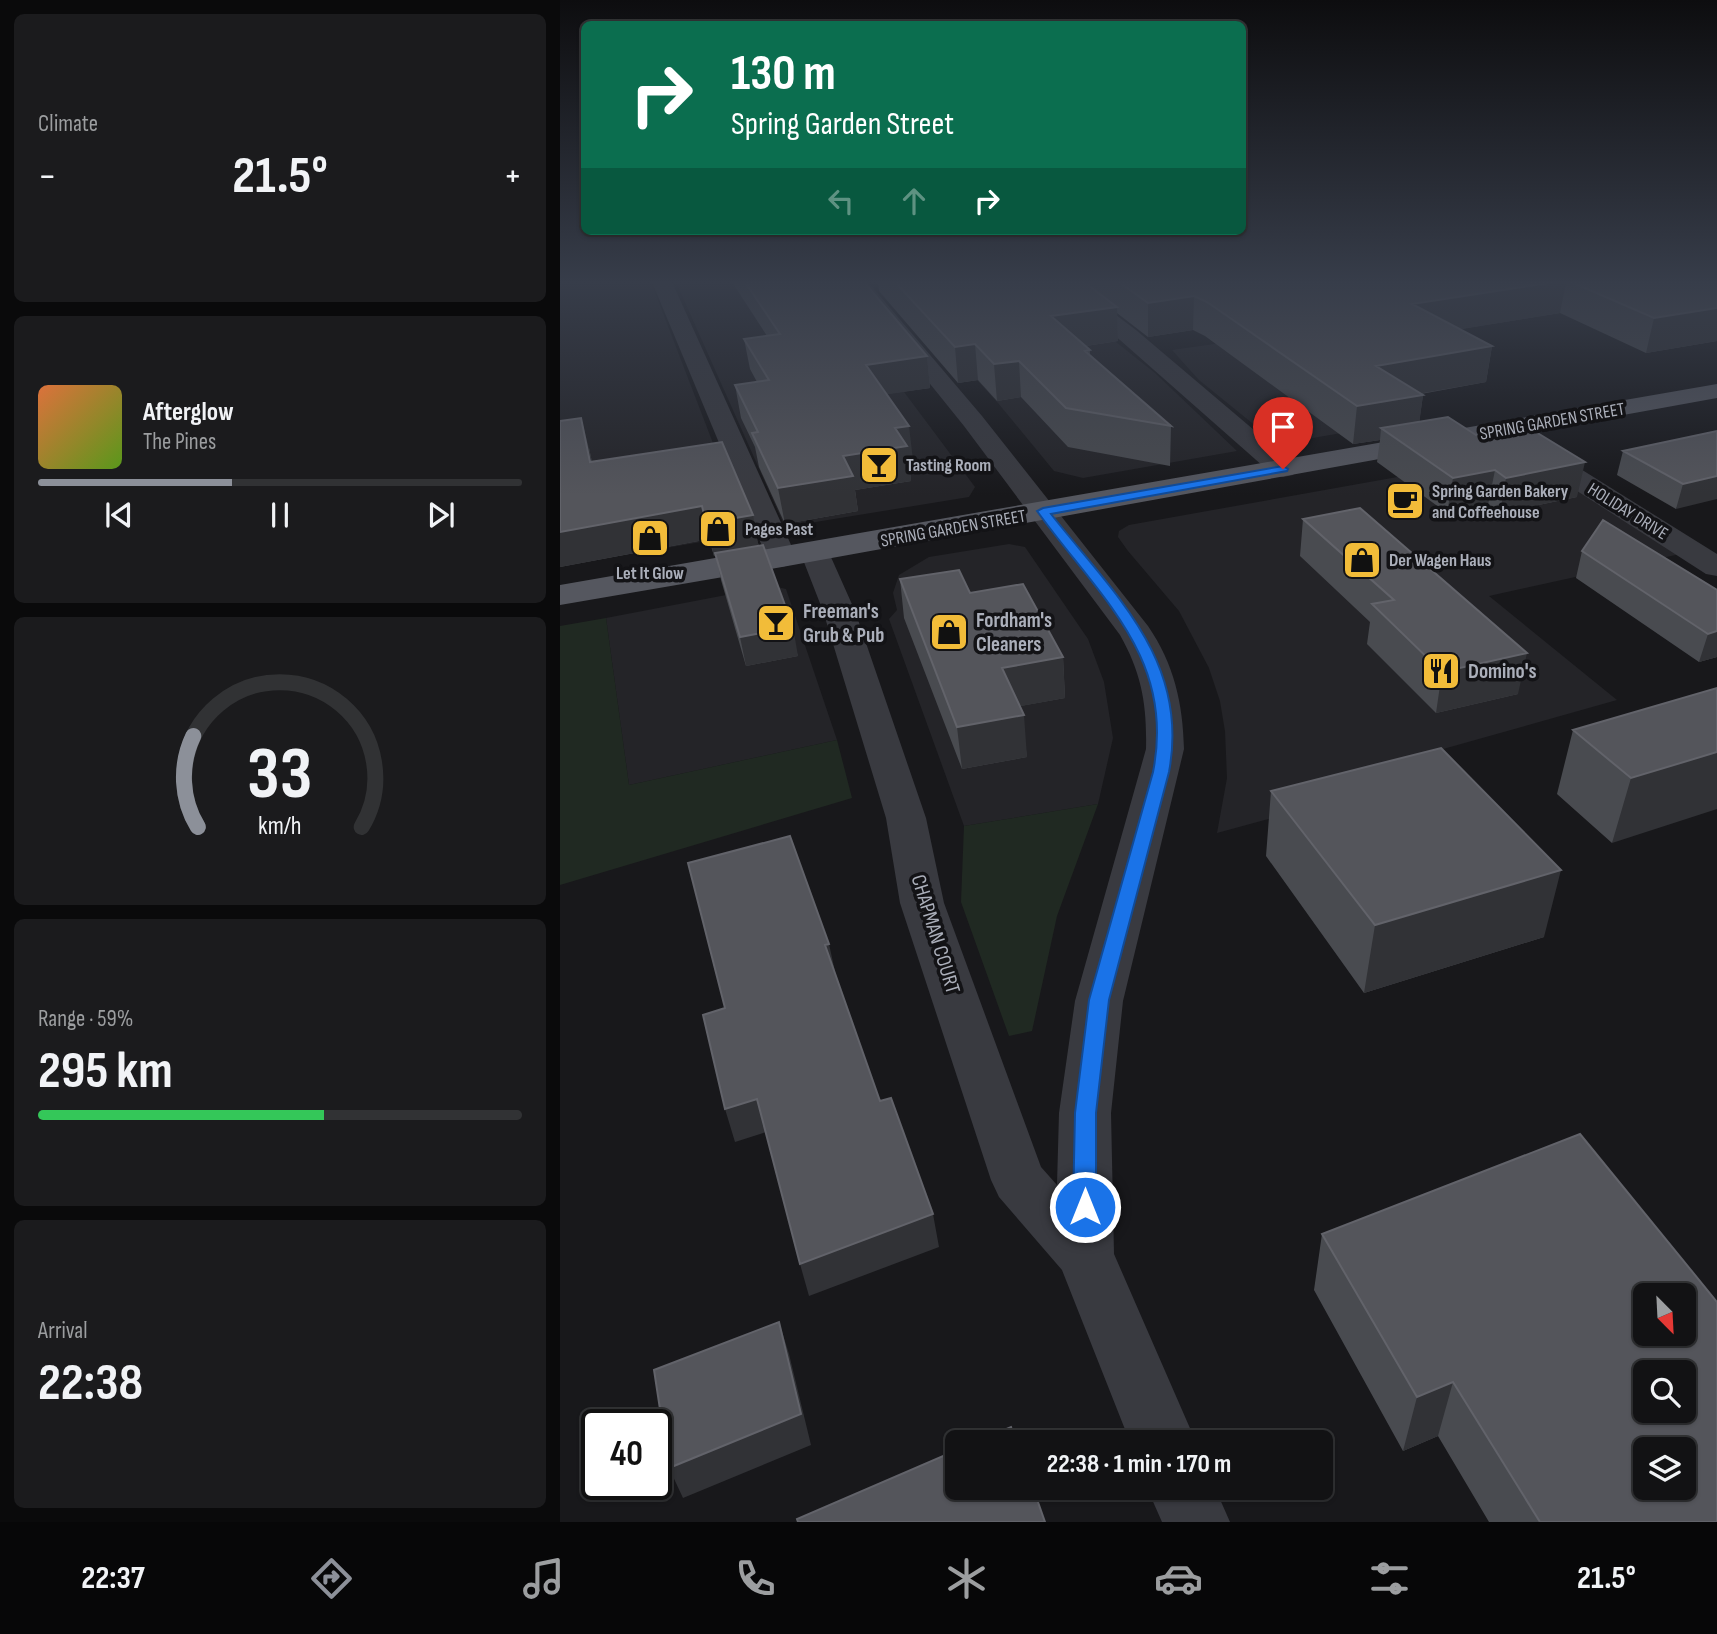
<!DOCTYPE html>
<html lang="en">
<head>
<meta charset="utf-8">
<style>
	:root { --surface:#121214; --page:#1b1b1d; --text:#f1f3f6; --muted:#9c9ea0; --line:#313234; --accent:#8c9099 }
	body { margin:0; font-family:"Sofia Sans Condensed",sans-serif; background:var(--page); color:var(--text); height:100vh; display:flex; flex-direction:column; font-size:26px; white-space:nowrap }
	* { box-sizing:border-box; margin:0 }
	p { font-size:23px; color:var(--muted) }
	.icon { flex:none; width:38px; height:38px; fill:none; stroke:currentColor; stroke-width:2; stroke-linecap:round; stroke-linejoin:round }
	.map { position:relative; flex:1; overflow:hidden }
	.sheet { display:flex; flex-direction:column; gap:14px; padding:14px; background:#0a0a0b; width:560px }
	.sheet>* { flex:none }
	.hud { position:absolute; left:21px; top:21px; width:665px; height:214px; border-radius:10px; box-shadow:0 2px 5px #0004,0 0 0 2px var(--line); background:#0b6e4f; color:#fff; overflow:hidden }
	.needle { width:46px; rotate:156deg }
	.controls { position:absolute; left:1073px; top:1283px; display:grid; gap:14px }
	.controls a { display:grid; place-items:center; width:63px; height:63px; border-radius:10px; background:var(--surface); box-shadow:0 2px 5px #0004,0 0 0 2px var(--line); font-size:35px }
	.speed { position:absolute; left:21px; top:1409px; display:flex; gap:14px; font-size:35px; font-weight:700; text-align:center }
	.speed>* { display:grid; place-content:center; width:91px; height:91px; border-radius:50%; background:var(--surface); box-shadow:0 2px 5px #0004,0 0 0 2px var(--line); line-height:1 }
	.speed .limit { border:4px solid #111; border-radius:10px; background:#fff; color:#111 }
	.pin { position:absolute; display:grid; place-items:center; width:60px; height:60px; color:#fff; margin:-72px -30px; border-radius:50% 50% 50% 0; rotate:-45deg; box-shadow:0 0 7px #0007 }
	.pin .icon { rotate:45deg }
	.me { position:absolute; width:77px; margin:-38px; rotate:0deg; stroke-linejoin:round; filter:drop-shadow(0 0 5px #0008) }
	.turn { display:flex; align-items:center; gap:24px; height:147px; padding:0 35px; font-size:32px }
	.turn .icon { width:91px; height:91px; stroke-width:2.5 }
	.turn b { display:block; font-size:49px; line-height:60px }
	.lanes { display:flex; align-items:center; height:66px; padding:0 35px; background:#0003; justify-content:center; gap:35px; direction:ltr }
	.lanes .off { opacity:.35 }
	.big { font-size:52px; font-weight:700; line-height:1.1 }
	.sheet .tile { flex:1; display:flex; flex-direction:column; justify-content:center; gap:10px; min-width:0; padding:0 24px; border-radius:10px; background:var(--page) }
	.sheet .dial { align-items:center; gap:0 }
	.dial svg { height:182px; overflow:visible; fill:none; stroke:var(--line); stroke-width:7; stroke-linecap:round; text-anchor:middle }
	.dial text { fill:var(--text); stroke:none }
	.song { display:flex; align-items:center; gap:21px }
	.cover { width:84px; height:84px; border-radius:10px; background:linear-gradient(135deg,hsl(20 70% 55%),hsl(90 70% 35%)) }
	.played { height:7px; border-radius:4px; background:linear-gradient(90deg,var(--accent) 40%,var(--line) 40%) }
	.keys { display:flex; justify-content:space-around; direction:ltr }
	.heat { display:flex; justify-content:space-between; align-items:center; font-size:38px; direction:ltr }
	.charge { height:10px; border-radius:5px; background:linear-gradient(90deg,#34c759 59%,var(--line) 0) }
	.trip { position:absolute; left:385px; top:1430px; width:388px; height:70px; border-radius:10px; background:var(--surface); box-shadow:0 2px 5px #0004,0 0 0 2px var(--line); font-weight:700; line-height:70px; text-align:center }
	.menu { display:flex; height:112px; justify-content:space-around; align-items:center; background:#070708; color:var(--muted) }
	.menu .icon { width:49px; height:49px }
	.menu .active { color:var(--accent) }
	.menu b { font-size:32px; color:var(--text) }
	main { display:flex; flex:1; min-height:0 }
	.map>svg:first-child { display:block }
	.built { fill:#242428 }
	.green { fill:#202922 }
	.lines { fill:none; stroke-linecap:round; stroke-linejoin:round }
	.minor { fill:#393a40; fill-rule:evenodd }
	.major { fill:#55575f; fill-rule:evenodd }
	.wall { fill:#494b50 }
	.shaded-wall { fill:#313236 }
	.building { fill:#54555b; stroke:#62636a; stroke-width:2; fill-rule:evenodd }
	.route { fill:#1a73e8; stroke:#114b97; stroke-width:2 }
	.labels { text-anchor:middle; stroke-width:7; stroke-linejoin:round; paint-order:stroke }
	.far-street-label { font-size:18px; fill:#abafba; stroke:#131316 }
	.far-poi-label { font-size:18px; font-weight:bold; fill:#abafba; stroke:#131316; text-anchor:start }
	.poi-label { font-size:21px; font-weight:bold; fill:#abafba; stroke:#131316; text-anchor:start }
	.street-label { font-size:21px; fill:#abafba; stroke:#131316 }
</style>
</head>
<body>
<main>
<section class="sheet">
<div class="tile"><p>Climate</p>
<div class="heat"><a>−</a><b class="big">21.5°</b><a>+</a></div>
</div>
<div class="tile">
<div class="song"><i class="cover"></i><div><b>Afterglow</b><p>The Pines</p></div></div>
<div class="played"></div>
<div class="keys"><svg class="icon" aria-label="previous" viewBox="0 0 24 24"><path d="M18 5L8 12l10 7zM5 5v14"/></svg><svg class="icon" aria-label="pause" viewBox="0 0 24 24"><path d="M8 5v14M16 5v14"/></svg><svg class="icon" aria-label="next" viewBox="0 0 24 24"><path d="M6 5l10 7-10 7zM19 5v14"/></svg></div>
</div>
<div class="tile dial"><svg viewBox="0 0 100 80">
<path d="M14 69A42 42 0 1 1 86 69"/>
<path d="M14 69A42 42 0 0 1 12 29" stroke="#8c9099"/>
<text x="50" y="56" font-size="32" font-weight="700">33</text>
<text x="50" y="72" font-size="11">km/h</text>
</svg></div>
<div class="tile"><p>Range · 59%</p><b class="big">295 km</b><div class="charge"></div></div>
<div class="tile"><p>Arrival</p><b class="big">22:38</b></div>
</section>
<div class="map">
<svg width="1157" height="1522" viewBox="0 0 1157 1522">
	<rect width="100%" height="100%" fill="#18181b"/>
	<path class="built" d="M0,282h91l97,252 -188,32z
		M116,282h146l153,205 -6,10 -184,30z
		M352,309l204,33 39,31 82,78 -154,27 -29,-7 -56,-68z
		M718,335l133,86 -133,23 -79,-64 -27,-30z
		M955,456h11l154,98 -191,42 128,104 -181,51 16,18 -235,64 10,-55 -2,-47 -5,-30 -11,-33 -30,-57 -51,-60 -10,-14 1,-6 10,-6z
		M449,544l16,3 63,92 16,43 9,56 -15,66 -134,22 -75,-207 8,-9 -4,-17 6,-18 30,-18z
		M213,586l13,3 51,151 -208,45 -23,-167z"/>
	<path class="green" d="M46,618l23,167 208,-45 15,58 -292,87v-259z
		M538,804l-41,112 -25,115 -23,5 -48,-134 3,-76z"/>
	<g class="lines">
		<path class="minor" d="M92,282h20l125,276 -4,6 -11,3 -11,-3 -4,-6z
			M288,282h20l114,134 166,210c26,38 35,77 36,123l-61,252 -12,112 3,141 82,188h-66l-68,-172 -63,-73 -8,-17 -91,-277 -14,-85 -63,-207 -23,-59 4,-6 11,-3 11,3 29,65 71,207 18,85 97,264 16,18 2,-72 16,-112 71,-252c1,-44 -4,-75 -26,-114l-156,-209z
			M490,282h22l64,48 157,133 4,6 -4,6 -10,2 -10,-2 -153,-135z
			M978,446l9,2 170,106v22l-11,-2 -177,-114 -4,-6 4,-6z
			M587,1488h68l15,34h-68z"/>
		<path class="major" d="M1157,384v14l-935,169 -222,38v-20z"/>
	</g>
	<path class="wall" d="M172,282h132l63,74 3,32 -44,6 27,66 -4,1 2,20 -56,9 3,21 -73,13 -26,-57 -4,-20 -14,-29 -6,-33 22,-3 -7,-13 -6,-30 23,-3z
		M318,282h839v59l-71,12 -86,-40 -100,16 32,17 -6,36 -65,12 2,1 -4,27 158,75 -77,16 -12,-8 -41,8 -70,-51 3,-22 -27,4 -148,-108 -12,-6 -45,7 -31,-24 1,28 -32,5 4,4v6l81,70 -1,40 -102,-19 -47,-50 -24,4 -19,-21 -20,3 -79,-92z
		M1157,431l-41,78 -59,-34 6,-24z
		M162,442l37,104 39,110 -52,10 -25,-86 -5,-25 -2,1 -5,-17 -149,28 29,-119 3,14z
		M743,519l215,175 -82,19 -69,-69 3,-22 -70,-66z
		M1022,551l135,39v67l-18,5 -123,-84z
		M340,579l70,14 93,64 2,41 -45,8 7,51 -65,12 -58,-151z
		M1157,688l-105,155 -55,-49 16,-64z
		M711,791l273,146 -180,56 -98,-137z
		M762,1234l395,288h-228l-51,-86 -35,15 -89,-161z"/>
	<path class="shaded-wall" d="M995,282h11l-6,31 -152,25 4,-34z
		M634,296l-1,34 -45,7v-34z
		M557,307l1,34 -65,10 -2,-35z
		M1157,308v33l-71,12 8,-35z
		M415,344l3,36 -20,3 -3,-36z
		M932,346l-6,36 -114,20 4,-36z
		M367,356l3,32 -60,9 -4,-32z
		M459,361l2,36 -24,4 -3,-37z
		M863,395l-5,38 -37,-5 -1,12 -27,4 4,-38z
		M21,418l8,30 9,45 -8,-31z
		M349,426l4,34 -4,1 2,20 -56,9 3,21 -73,13 -7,-36 65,-32 52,-28z
		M1025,462l-8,35 -77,16 6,-35z
		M935,470l-7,35 -41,8 6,-35z
		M1157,476v23l-41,10 7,-25z
		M142,506l7,33 -149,28v-35z
		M193,515l6,33 -45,8 -8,-33z
		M233,627l5,29 -52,10 -6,-29z
		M1157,631v26l-18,5 9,-28z
		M967,653l-9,41 -82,19 6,-41z
		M503,657l2,41 -60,11 -3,-41z
		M464,715l3,42 -65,12 -5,-42z
		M1157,752v57l-105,34 19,-65z
		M1001,870l-17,67 -180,56 11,-68z
		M269,944l7,32 -11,-31z
		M197,1099l9,33 -31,10 -10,-33z
		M373,1214l6,33 -130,49 -9,-32z
		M219,1322l10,32 22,91 -128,53 -14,-30z
		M893,1382l-15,54 -35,15 14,-54z"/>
	<path class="building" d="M185,282h119l63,74 -61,9 43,61 -14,2 12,18 -64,10 10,20 -75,12 -26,-55 6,-1 -23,-47 34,-5 -25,-41 36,-5z
		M335,282h189l33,25 -66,9 39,34 -5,1 86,75 -105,-18 -47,-47 -25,3 -19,-20 -20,3z
		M559,282h436l-143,22 80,42 -116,20 47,29 -66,11 -150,-104 -13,-6 -46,7z
		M1011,282h146v26l-63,10z
		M888,417l28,18 50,-9 59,36 -79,16 -11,-8 -42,8 -72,-50z
		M21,418l9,44 132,-20 31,73 -47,8 -4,-17 -142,26v-111z
		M1157,431v45l-34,8 -60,-33z
		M800,508l167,145 -85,19 -70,-68 22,-4 -91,-81z
		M1043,520l114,70v41l-9,3 -126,-83z
		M203,545l30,82 -53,10 -25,-84z
		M399,570l11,23 53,-9 40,73 -61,11 22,47 -67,12 -57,-148z
		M1157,688v64l-86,26 -58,-48z
		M881,748l120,122 -186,55 -104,-134z
		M230,836l39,108 -4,1 55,156 11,-3 42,116 -133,50 -43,-165 -32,10 -22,-94 22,-7 -37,-145z
		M1020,1134l137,168v220h-177l-87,-140 -36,15 -95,-163zM1085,1295h39v39h-39zM1085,1372h39v38h-39zM1085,1449h39v39h-39z
		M219,1322l22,92 -132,54 -15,-98z
		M451,1427l5,15h-41z
		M397,1450v38h76l12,34h-247l-1,-3z"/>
	<linearGradient id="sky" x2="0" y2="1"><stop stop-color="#0d0d0f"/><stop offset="0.57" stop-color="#373d4a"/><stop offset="1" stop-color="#373d4a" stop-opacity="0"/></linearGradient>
	<rect width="1157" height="495" fill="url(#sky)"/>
	<path class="route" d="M723,466l5,3 -1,2 -236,43c63,80 139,147 118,258l-60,228 -13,113v94l-3,7 -8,3 -8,-3 -4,-7 2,-94 14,-113 64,-228c23,-115 -55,-176 -116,-261l6,-3z"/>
	<defs>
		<symbol id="bar-square" viewBox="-11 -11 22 22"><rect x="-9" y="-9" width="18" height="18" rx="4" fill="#f2bc39" stroke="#131316"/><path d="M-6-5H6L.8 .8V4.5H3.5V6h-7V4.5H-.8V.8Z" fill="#111"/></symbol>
		<symbol id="cafe-square" viewBox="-11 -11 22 22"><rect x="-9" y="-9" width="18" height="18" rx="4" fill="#f2bc39" stroke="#131316"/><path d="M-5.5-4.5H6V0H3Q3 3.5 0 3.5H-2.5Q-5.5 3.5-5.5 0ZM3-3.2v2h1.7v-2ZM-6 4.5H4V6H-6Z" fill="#111"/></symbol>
		<symbol id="shop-square" viewBox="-11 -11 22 22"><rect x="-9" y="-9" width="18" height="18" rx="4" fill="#f2bc39" stroke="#131316"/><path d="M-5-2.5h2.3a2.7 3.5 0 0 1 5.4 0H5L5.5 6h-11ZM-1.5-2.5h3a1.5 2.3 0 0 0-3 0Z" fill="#111"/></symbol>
		<symbol id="restaurant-square" viewBox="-11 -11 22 22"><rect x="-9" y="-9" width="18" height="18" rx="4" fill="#f2bc39" stroke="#131316"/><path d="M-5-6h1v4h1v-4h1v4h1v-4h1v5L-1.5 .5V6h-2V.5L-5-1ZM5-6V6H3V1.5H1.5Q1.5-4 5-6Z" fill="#111"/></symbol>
	</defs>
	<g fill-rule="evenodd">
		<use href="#bar-square" x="297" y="443" width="44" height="44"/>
		<use href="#cafe-square" x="823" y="479" width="44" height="44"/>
		<use href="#shop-square" x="136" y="507" width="44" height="44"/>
		<use href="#shop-square" x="68" y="516" width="44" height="44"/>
		<use href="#shop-square" x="780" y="538" width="44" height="44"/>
		<use href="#bar-square" x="194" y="601" width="44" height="44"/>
		<use href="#shop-square" x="367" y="610" width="44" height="44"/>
		<use href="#restaurant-square" x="859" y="649" width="44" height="44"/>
	</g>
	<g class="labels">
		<g class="far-street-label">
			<text transform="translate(992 421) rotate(-10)" y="6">SPRING GARDEN STREET</text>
			<text transform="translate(1068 511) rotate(32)" y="6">HOLIDAY DRIVE</text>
			<text transform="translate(393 528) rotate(-10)" y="6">SPRING GARDEN STREET</text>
		</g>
		<g class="far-poi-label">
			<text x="346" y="471">Tasting Room</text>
			<text x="872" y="497">Spring Garden Bakery<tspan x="872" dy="21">and Coffeehouse</tspan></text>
			<text x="185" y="535">Pages Past</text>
			<text x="829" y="566">Der Wagen Haus</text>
			<text x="90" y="579" text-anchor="middle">Let It Glow</text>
		</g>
		<g class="poi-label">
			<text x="243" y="618">Freeman's<tspan x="243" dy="24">Grub &amp; Pub</tspan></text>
			<text x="416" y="627">Fordham's<tspan x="416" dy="24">Cleaners</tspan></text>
			<text x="908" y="678">Domino's</text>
		</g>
		<g class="street-label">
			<text transform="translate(376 934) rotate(73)" y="7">CHAPMAN COURT</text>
		</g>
	</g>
</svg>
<div class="controls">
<a><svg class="needle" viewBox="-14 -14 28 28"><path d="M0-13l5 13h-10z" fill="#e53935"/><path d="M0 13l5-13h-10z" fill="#9c9ea0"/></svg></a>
<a><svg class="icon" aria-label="search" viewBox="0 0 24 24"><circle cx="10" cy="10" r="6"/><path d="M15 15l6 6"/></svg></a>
<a><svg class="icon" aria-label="layers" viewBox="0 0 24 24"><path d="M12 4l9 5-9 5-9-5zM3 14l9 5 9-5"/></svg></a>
</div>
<div class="speed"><div class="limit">40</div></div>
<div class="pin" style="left:723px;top:469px;background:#d93025"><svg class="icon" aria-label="arrive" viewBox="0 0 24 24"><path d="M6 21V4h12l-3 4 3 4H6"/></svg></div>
<svg class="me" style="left:525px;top:1207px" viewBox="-20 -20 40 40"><circle r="17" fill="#1a73e8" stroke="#fff" stroke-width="3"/><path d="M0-11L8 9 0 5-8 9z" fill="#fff"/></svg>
<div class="trip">22:38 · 1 min · 170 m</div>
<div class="hud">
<div class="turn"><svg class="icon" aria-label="right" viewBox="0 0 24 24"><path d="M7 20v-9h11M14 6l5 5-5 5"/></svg><div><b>130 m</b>Spring Garden Street</div></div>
<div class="lanes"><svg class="icon off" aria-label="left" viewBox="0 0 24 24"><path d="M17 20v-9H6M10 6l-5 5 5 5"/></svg><svg class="icon off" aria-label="ahead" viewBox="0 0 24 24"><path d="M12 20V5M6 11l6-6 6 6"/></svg><svg class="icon" aria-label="right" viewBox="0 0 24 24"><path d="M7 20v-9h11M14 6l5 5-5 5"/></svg></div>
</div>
</div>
</main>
<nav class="menu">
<b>22:37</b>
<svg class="icon active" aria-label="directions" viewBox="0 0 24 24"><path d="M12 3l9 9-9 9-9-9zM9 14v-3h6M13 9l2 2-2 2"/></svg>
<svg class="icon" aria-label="music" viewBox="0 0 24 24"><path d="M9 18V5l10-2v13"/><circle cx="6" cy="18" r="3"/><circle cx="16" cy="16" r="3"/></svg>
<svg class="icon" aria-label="phone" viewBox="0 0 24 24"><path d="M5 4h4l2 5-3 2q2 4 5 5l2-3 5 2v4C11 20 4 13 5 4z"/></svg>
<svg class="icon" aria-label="climate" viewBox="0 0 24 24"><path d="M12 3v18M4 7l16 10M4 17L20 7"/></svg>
<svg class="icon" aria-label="car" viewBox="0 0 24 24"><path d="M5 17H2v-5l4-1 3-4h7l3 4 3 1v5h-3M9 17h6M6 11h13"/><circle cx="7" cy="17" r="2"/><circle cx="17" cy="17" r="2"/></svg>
<svg class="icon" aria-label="filters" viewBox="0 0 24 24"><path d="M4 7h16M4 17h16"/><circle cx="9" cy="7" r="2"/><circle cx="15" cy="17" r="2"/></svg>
<b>21.5°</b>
</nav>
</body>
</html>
